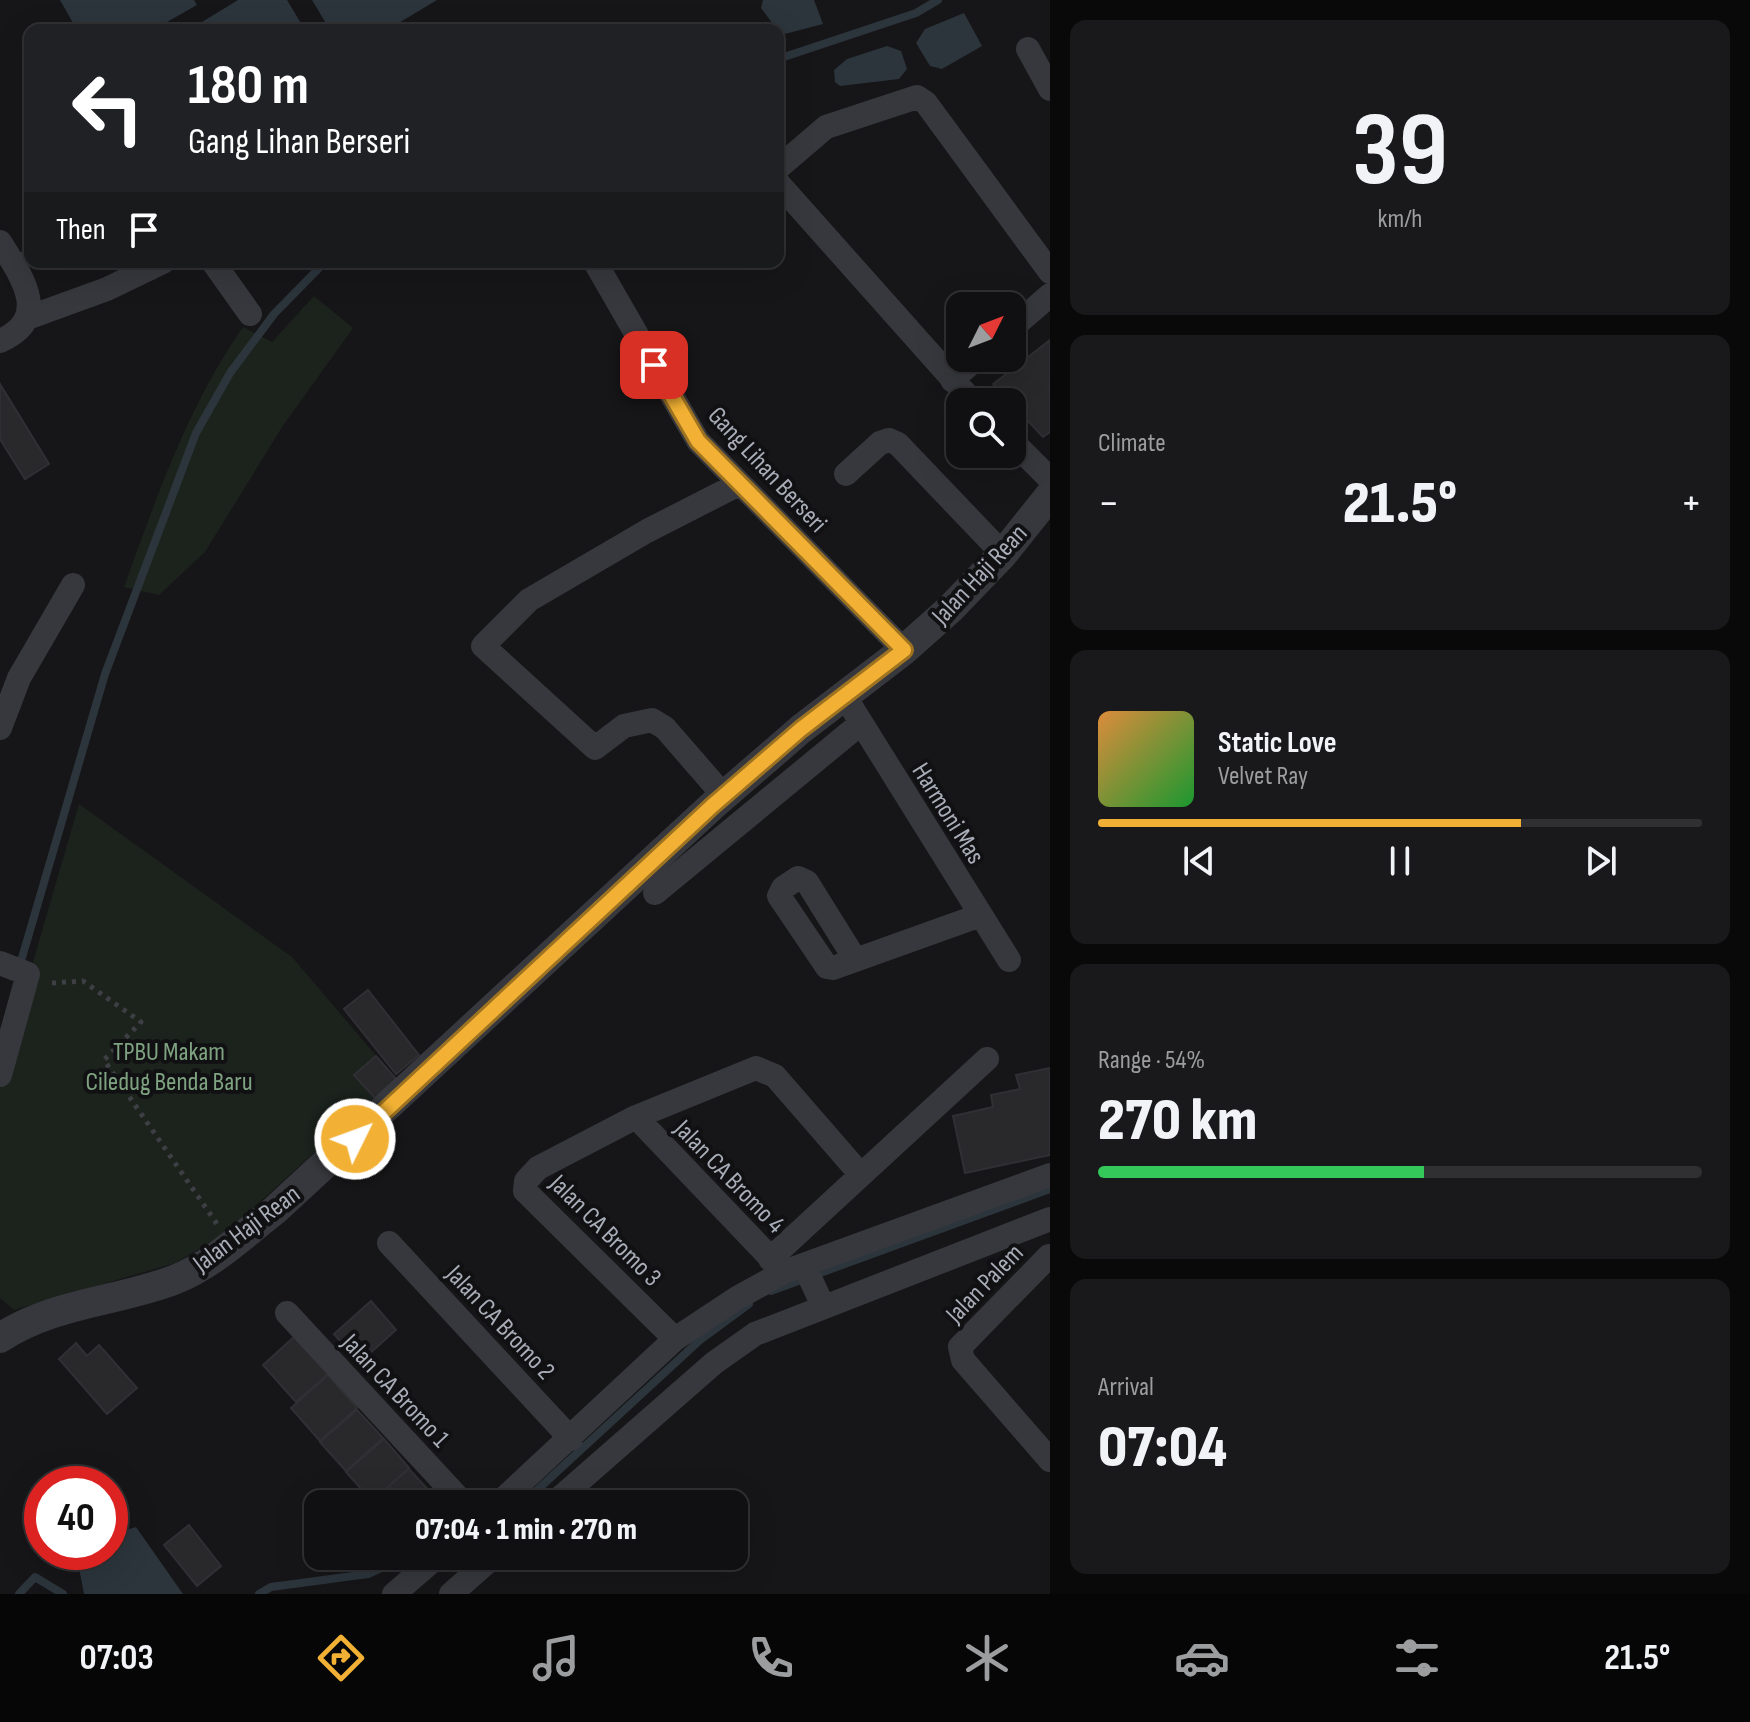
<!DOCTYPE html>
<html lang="en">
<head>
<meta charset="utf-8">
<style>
	:root { --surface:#101012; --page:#19191b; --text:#f1f3f6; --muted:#9c9d9f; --line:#303032; --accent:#f2b134 }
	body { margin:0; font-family:"Sofia Sans Condensed",sans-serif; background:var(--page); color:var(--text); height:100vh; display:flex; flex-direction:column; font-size:30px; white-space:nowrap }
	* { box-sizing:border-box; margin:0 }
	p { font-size:26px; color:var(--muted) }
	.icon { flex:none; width:44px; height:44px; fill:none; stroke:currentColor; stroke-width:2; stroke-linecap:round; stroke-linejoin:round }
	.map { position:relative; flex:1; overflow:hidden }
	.sheet { display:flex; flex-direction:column; gap:20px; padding:20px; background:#09090a; width:700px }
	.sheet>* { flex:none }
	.hud { position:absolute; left:24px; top:24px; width:760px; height:244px; border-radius:16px; box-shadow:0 8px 32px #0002,0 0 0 2px var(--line); background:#202124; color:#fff; overflow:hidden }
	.needle { width:52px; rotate:48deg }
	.buttons { position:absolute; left:946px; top:292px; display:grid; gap:16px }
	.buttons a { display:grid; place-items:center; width:80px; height:80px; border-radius:16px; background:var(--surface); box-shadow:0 8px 32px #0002,0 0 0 2px var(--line); font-size:40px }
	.speed { position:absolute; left:24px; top:1466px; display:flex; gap:16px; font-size:40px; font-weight:700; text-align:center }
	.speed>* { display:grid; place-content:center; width:104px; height:104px; border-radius:50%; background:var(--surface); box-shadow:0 8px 32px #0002,0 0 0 2px var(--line); line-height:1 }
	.speed .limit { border:12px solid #d22; background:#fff; color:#111 }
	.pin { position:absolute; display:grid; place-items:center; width:68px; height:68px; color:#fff; margin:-34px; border-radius:16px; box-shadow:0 4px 12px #0006 }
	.me { position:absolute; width:88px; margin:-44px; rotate:48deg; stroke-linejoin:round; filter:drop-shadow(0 0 6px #0008) }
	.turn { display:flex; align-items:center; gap:28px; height:168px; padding:0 32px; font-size:36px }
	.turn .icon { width:104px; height:104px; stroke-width:2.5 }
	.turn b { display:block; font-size:56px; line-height:68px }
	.then { display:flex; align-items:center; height:76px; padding:0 32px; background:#0003; gap:16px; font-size:30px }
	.big { font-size:60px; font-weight:800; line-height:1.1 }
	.sheet .card { flex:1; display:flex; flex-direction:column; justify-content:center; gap:12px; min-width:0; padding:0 28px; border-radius:16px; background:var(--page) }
	.sheet .dial { align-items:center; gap:0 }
	.dial b { font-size:104px; line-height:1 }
	.song { display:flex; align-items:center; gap:24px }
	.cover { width:96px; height:96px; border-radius:12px; background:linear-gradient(135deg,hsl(30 70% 55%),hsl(130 70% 35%)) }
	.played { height:8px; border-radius:4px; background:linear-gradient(90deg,var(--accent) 70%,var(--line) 70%) }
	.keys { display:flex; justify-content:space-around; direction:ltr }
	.heat { display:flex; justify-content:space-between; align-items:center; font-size:44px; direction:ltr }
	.charge { height:12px; border-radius:6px; background:linear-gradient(90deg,#34c759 54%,var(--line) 0) }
	.trip { position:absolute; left:304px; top:1490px; width:444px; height:80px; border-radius:16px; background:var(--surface); box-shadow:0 8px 32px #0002,0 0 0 2px var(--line); font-weight:800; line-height:80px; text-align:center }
	.menu { display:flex; height:128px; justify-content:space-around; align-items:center; background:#060607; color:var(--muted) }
	.menu .icon { width:56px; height:56px }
	.menu .selected { color:var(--accent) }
	.menu b { font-size:36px; color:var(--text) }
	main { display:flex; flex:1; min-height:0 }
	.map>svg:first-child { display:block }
	.green { fill:#1c231d }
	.water { fill:#2c353c }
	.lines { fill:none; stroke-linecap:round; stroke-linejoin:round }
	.stream { stroke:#2c353c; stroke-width:8 }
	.building { fill:#29292c; stroke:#303034; stroke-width:2 }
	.path { stroke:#3d3f44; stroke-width:5; stroke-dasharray:4 6; stroke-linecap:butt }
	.service { stroke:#37383d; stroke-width:12 }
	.minor { stroke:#37383d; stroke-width:24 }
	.tertiary { stroke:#37383d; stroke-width:30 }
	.route-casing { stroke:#9d7322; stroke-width:20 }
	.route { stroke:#f2b134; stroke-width:14 }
	.labels { text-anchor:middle; stroke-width:8; stroke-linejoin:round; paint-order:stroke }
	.street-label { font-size:26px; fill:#a8adb8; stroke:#111113 }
	.park-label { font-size:26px; fill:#7fa381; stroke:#111113 }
</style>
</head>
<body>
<main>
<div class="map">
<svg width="1050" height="1594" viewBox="0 0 1050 1594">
	<rect width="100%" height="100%" fill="#161618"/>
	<path class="green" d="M314,296l39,32 -71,99 -77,125 -46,43 -35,-8c33,-91 64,-181 119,-260l29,15z
		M79,804l213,153 104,122 -172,155 -49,29 -161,47 -14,-12v-223z"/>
	<path class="water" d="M60,0h134l3,5 -44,25h-76z
		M238,0h49l18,30h-116z
		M312,0h125l-50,30h-57z
		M763,0h51l9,24 -42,11 -20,-27z
		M964,13l18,33 -40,23 -12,-3 -14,-23 9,-14z
		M887,46l14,5 6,18 -8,10 -59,7 -5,-4 -1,-12 13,-11z
		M136,1527l47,67h-99l-8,-42h34v-17z"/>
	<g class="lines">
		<path class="stream" d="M778,59l138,-46 22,-13
			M19,968l86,-294 91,-241 34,-60 44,-59 51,-52
			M771,1291l279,-102
			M522,1504l178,-164 49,-36
			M19,1594l16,-17 28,17
			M259,1594l12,-7 97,-13 39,-18"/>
	</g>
	<path class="building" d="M1050,340v92l-7,5 -50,-53z
		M0,384l49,80 -24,15 -25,-40z
		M368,990l51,65 -23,19 -52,-65z
		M376,1056l20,23 -21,19 -21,-23z
		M1050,1068v87l-85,18 -12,-57 40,-9 -2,-12 29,-6 -4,-14z
		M371,1301l25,29 -37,33 -25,-29z
		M294,1337l34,37 -32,28 -33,-37z
		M76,1343l11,13 12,-11 38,43 -30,26 -48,-55z
		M328,1375l29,33 -37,33 -29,-33z
		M357,1410l26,28 -37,33 -26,-29z
		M384,1439l25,29 -37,33 -26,-29z
		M409,1469l23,25 -10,10h-18l-15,-18z
		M189,1525l32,41 -24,20 -33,-41z"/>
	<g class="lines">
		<path class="path" d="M52,983l31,-2 58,41 -37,38 113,164"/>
		<path class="service" d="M13,263l17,-9"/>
		<path class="minor" d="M1028,49l22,40
			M778,168l48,-41 91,-30 9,6 124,169
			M778,183l195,219
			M0,242c22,35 52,76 0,99
			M213,262l37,52
			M595,262l103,179 206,209
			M30,317l77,-28 56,-27
			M1012,328l38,-33
			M952,380l25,-22
			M1012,441l38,38
			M846,474l34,-31 9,-3 9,4 105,110
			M844,695l165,265
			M0,728l19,-50 54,-93
			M724,796l-59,-68 -13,-8 -28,6 -29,22 -112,-102 46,-46 118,-69 92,-47
			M655,893l205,-169
			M855,959l-48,-77 -9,-4 -15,10 -4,8 48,71 6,1 148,-53
			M0,963l28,11 -28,101
			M636,1117l145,152
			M389,1243l182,196
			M1049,1256l-89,91 3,13 87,100
			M770,1259l217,-200
			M804,1265l19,41
			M287,1313l177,191
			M675,1339l-150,-148 1,-10 12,-13 98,-51 120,-49 19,8 86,99
			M498,1504l177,-165 62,-41 47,-26 266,-97
			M553,1504l161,-141 41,-29 295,-115
			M394,1594l44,-38
			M451,1594l43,-38"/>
		<path class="tertiary" d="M0,1338c53,-35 116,-36 174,-58 38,-15 69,-45 101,-70l437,-404 89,-77 103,-79 46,-41 53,-55 47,-59"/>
	</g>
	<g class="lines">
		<defs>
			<path id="route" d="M355,1139l357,-333 89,-77 103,-79 -206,-209 -44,-76"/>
		</defs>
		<use href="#route" class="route-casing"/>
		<use href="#route" class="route"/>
	</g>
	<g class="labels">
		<g class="street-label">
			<text transform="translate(768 469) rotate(47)" y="9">Gang Lihan Berseri</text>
			<text transform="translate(979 574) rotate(-47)" y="9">Jalan Haji Rean</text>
			<text transform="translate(949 813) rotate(58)" y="9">Harmoni Mas</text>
			<text transform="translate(730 1176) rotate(46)" y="9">Jalan CA Bromo 4</text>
			<text transform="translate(246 1228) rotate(-37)" y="9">Jalan Haji Rean</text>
			<text transform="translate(606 1230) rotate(45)" y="9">Jalan CA Bromo 3</text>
			<text transform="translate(984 1283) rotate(-46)" y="9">Jalan Palem</text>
			<text transform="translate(501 1322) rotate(47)" y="9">Jalan CA Bromo 2</text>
			<text transform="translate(396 1390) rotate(47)" y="9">Jalan CA Bromo 1</text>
		</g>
		<g class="park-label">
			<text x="169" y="1060">TPBU Makam<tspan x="169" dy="30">Ciledug Benda Baru</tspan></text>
		</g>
	</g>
</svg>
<div class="buttons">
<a><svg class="needle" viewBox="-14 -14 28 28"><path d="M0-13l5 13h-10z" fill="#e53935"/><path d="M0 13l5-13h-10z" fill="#9c9d9f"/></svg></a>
<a><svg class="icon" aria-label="search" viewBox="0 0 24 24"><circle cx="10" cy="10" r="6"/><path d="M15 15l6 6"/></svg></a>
</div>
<div class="speed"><div class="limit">40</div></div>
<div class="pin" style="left:654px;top:365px;background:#d93025"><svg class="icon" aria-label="arrive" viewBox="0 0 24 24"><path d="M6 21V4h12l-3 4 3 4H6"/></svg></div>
<svg class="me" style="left:355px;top:1139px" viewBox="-20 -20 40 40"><circle r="17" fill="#f2b134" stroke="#fff" stroke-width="3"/><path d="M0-11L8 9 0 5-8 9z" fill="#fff"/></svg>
<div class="trip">07:04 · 1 min · 270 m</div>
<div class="hud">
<div class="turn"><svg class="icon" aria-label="left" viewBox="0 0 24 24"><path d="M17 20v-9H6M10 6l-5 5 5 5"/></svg><div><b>180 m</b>Gang Lihan Berseri</div></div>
<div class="then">Then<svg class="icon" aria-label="arrive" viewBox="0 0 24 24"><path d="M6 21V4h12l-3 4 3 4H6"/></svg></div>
</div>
</div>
<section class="sheet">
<div class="card dial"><b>39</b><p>km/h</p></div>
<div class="card"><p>Climate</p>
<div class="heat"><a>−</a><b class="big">21.5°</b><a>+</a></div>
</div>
<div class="card">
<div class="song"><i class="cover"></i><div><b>Static Love</b><p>Velvet Ray</p></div></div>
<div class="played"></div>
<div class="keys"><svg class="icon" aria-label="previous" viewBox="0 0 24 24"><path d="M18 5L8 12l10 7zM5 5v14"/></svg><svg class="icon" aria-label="pause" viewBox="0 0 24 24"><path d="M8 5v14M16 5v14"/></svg><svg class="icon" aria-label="next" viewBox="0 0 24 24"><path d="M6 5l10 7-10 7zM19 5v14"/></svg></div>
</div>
<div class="card"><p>Range · 54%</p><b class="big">270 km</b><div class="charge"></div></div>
<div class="card"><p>Arrival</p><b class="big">07:04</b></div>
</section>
</main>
<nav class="menu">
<b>07:03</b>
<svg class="icon selected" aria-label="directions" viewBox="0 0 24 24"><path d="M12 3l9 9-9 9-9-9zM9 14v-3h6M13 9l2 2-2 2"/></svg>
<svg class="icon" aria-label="music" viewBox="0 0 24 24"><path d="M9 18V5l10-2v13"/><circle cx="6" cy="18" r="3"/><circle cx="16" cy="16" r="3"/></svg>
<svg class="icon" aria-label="phone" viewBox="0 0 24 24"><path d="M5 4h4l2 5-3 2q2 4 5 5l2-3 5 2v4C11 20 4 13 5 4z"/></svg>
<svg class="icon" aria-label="climate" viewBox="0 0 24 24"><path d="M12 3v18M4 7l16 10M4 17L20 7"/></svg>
<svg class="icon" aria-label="car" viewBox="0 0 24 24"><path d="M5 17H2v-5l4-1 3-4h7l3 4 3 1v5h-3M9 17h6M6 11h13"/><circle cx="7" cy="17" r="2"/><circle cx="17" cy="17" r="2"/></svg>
<svg class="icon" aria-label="filters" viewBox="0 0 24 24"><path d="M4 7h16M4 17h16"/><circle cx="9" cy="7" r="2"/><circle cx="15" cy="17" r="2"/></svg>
<b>21.5°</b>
</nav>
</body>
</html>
